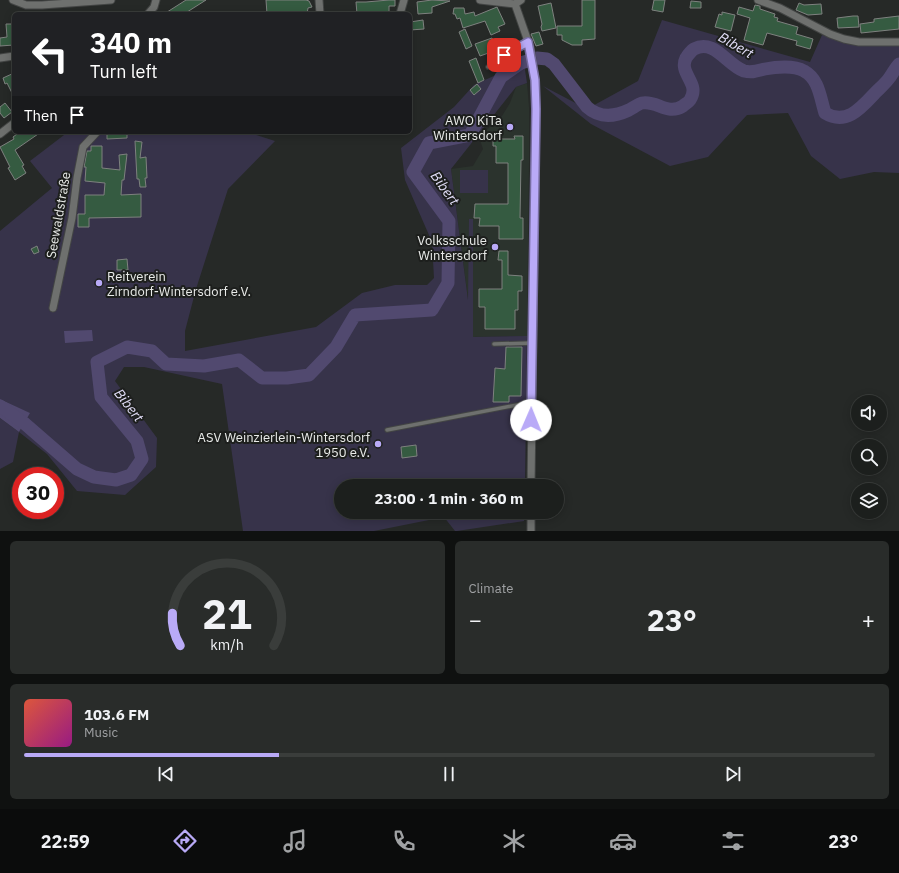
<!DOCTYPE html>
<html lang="en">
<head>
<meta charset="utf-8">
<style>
	:root { --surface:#1c1f1d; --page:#292c2a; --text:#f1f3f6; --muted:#a0a2a4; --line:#3a3d3b; --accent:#b9aaf7 }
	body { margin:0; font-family:"IBM Plex Sans",sans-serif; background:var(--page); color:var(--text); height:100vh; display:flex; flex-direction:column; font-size:15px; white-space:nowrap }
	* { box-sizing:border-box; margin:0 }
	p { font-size:13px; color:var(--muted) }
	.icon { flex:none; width:22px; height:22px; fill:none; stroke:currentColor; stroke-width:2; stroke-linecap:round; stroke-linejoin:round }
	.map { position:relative; height:531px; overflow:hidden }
	.panel { display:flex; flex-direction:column; gap:10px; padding:10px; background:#0f1110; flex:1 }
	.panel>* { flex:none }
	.hud { position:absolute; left:12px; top:12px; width:400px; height:122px; border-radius:6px; box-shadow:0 2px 10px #0003,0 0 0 1px var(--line); background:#202124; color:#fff; overflow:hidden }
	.tools { position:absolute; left:851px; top:395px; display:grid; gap:8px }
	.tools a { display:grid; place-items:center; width:36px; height:36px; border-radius:50%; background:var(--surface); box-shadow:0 2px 10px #0003,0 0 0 1px var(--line); font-size:20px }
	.speed { position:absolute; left:12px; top:467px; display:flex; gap:8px; font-size:20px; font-weight:700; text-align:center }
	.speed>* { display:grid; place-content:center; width:52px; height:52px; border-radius:50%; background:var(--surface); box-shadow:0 2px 10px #0003,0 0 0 1px var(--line); line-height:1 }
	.speed .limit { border:6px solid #d22; background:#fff; color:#111 }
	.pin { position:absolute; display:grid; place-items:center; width:34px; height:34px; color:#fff; margin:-17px; border-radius:8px; box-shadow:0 2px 6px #0006 }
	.me { position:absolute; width:44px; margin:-22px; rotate:1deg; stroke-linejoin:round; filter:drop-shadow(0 0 3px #0008) }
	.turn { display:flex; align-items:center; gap:14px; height:84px; padding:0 12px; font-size:18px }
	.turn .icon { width:52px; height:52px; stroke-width:2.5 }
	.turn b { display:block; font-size:28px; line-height:34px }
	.then { display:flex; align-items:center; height:38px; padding:0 12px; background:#0003; gap:8px; font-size:15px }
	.big { font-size:30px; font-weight:700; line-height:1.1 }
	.panel .card { flex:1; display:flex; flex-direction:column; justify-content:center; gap:6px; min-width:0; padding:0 14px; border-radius:6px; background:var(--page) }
	.panel .dial { align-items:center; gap:0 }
	.dial svg { height:104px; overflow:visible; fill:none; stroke:var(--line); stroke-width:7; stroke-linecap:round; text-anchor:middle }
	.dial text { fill:var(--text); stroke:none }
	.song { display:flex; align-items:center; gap:12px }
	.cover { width:48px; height:48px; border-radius:6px; background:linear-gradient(135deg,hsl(10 70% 55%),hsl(310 70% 35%)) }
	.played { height:4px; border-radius:2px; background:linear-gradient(90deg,var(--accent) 30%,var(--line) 30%) }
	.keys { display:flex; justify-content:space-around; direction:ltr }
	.heat { display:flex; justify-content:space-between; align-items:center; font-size:22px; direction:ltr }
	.panel .tiles { flex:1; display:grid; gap:10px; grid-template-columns:1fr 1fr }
	.card:last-child { grid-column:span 2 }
	.trip { position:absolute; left:334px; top:479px; width:230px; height:40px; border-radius:20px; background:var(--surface); box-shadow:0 2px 10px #0003,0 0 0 1px var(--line); font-weight:700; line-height:40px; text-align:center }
	.menu { display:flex; height:64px; justify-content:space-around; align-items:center; background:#0b0c0c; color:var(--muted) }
	.menu .icon { width:28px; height:28px }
	.menu .selected { color:var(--accent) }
	.menu b { font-size:18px; color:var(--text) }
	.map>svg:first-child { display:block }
	.built { fill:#2b332d }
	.green { fill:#37334a }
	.water { fill:#51496f }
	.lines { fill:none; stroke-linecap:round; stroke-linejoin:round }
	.river { stroke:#51496f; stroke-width:13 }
	.building { fill:#355b41; stroke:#7e817f }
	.lane-casing { stroke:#434544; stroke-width:5.5 }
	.street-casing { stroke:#434544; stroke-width:9 }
	.lane { stroke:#6e706e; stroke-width:3.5 }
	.street { stroke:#6e706e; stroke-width:7 }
	.route-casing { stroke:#786ea1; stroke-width:10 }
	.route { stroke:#b9aaf7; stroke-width:7 }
	.poi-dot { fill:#b9aaf7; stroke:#1d1f1d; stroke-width:1.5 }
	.labels { text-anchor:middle; stroke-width:4; stroke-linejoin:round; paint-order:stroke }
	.poi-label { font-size:13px; fill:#e9ebe9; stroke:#1d1f1d; text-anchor:end }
	.street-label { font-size:13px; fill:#e9ebe9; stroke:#1d1f1d }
	.water-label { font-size:14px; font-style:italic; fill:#e4e0fa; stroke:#1d1f1d }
</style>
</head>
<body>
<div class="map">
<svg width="899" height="531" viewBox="0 0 899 531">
	<rect width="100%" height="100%" fill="#262927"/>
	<path class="built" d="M527,83l2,24v56l-2,173 -54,1 -22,-168 22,-3 10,-17 -4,-12 23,-21 8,-13 6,-16z"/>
	<path class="green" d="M662,20l148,42 12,-27 29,8 48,3v127l-25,-1 -34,7 -29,-23 -23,-43 -41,2 -39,42 -38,9 -79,-42 -48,-38 44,23 51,-28z
		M523,57l4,26 -11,4 -65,82 17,131 1,-81h4v118l54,-1 -2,150h-184v26h183v9l-67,10h-2l-11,-14 -70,14h-131l-21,-147 -78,-17h-20l-9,14 42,57 -1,29 -31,28 -48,-4 -30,-37 -28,-22 -6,30 -13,7v-51l19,14 10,-19 -29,-14v-168l52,-43 -22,-27 38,-29h179l28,9 -47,48 -32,100 -11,42v20l131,-24 46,-34 33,-8h32l7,-7 -2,-36 -27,-62 -4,-32 53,-41 20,-22 24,-11z
		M488,170v23h-28v-23z"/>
	<path class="water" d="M92,330l1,11 -28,2 -1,-12z
		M0,399l30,14 -11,19 -19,-14z"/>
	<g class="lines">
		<path class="river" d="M0,406l24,17 53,46 17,8 22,3 15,-5 11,-16 -5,-18 -36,-44 -4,-35 30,-15 25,4 14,13 38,2 35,-6 23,18h25l22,-3 27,-28 19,-32 77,-5 16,-27 1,-62 -36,-49 16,-29 41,-8 31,-58 20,-14 16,-5 10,1 7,5 33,43c12,11 27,10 42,3 4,-2 9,-6 13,-7 15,-3 25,13 41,3 2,-2 5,-3 7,-6 11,-17 -12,-26 -4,-42 2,-3 5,-7 8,-9 20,-11 33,16 50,22 8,2 13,0 21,-2 10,-2 29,-4 39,2 15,8 16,26 21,42 21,13 36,-5 50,-20 5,-5 11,-10 15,-16 3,-4 5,-9 9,-13"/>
	</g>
	<path class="building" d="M186,0h20l-22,14h-20z
		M266,0h40l3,1 3,6 -4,1 -1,6h-40z
		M389,0h6v6h-6v7l-32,1 -1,-12h10z
		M432,0l18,1 -18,6v6l-14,1 -1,-12z
		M582,0h13v39l-13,1v5h-10l-10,-5v-5h-5v-9h25z
		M654,0h11l-2,12 -11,-2z
		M691,1l10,1v6h-11z
		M551,3l5,25 -14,3 -1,-4 1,-3 -4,-18z
		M799,3l5,2 17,-1 1,10 -14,1 -12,-5z
		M755,5l5,1v3l15,5 -1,3 4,1 -1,3 21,6 -2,7 17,5 -3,10 -14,-4 1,-4 -30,-8 -4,12 -19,-5 6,-22 -13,-4 2,-7 14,4z
		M497,7l8,17 -7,3 2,4 -9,4 -6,-14 -22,7 -3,-10 -3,1 -2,-5h-2l1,-6h10l1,6 9,-2 1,4z
		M722,12l13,3 -4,16 -16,-4 4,-13 3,1z
		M853,16h5l1,11 -21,1 -1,-10z
		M899,16v13l-38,4 -1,-9 14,-2v-3z
		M423,20l1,9 -14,1v-8z
		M6,24h8v21l-14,1v-8l7,-1z
		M465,29l7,17 -6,3 -7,-17z
		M539,32l4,12 -7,2 -5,-12z
		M492,38l5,12 -17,6 -5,-12z
		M476,58l8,22 -6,3 -9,-22z
		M14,73v24l-7,-14 -2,1 -2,-6z
		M477,84l4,5 -7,6 -4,-5z
		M5,103l7,9 -8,6 -4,-5v-6z
		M16,132h25l-26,18 9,15 -2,1 4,7 -11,7 -7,-12 2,-1 -10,-20 14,-8 -1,-2 4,-3z
		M107,132h20v6l-20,1z
		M514,136h9v24h-2l-1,58h3v21h-24v-13h-20l1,-8h-6l1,-14h33v-41h-12v-17h-3v-7h22z
		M135,141l7,1 -2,16 6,-1 1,21h-2l1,9h-6l-1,-8h-2z
		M91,146h11v22l18,2 -1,-15 8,-1 -3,26h-2l-1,15 20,-1v23l-52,1v9h-11v-13h7v-19h19l1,-12 -20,-2 1,-14h-2l3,-16h4z
		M37,246l2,6 -5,2 -3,-5z
		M499,251h9v24l14,1v15h-4v19h-3v19h-30v-22h-6v-18h23v-29h-4z
		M127,259l1,11h-11v-10z
		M506,347h16l-1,49h-12v6h-16l2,-34 10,1z
		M416,445l1,11 -15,2 -1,-11z"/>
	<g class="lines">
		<defs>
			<path id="lane" d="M488,67l16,-12 24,-13
				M494,344l39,-1
				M387,430l135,-26 10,-5"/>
			<path id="street" d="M13,0l13,5h16l69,-5
				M319,0l1,14
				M480,0l35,4 6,-4
				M758,0l22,8 50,26 14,5 15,3h40
				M515,4l15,43 5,33 1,29 -5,377
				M148,14l6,-7 2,-7
				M400,14l4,-14
				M0,58l14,-2
				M0,134l14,-11
				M53,308l19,-90 5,-40 6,-31 14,-15
				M531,531v-19"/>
		</defs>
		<use href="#lane" class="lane-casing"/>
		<use href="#street" class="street-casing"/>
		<use href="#lane" class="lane"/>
		<use href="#street" class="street"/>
	</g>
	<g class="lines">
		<defs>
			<path id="route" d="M504,55l24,-13 7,38 1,29 -5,311"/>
		</defs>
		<use href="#route" class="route-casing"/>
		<use href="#route" class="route"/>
	</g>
	<g class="poi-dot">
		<circle cx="510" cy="127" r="4"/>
		<circle cx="495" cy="247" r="4"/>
		<circle cx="99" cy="283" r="4"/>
		<circle cx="378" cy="444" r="4"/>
	</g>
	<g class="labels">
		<g class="poi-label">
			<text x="502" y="125">AWO KiTa<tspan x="502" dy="15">Wintersdorf</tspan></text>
			<text x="487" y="245">Volksschule<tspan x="487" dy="15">Wintersdorf</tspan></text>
			<text x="107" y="281" text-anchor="start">Reitverein<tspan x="107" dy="15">Zirndorf-Wintersdorf e.V.</tspan></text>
			<text x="370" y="442">ASV Weinzierlein-Wintersdorf<tspan x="370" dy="15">1950 e.V.</tspan></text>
		</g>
		<g class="street-label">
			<text transform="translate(58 215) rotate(-80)" y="5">Seewaldstraße</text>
		</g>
		<g class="water-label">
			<text transform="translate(736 45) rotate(30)" y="5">Bibert</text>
			<text transform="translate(445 188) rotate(54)" y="5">Bibert</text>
			<text transform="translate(129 405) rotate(52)" y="5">Bibert</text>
		</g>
	</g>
</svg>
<div class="tools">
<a><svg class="icon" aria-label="sound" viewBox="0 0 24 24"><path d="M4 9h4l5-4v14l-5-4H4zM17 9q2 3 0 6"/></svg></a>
<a><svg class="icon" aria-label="search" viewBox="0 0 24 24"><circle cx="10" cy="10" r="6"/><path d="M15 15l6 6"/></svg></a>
<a><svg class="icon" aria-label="layers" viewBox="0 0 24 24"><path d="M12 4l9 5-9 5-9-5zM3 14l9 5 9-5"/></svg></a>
</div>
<div class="speed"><div class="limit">30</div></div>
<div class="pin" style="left:504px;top:55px;background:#d93025"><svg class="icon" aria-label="arrive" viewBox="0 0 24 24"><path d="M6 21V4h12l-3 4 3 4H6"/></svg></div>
<svg class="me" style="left:531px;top:420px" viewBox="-20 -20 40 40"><circle r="19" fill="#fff"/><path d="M0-13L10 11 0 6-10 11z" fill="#b9aaf7"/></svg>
<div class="trip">23:00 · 1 min · 360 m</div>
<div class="hud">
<div class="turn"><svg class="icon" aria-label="left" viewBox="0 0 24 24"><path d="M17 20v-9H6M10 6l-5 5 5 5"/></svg><div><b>340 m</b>Turn left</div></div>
<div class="then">Then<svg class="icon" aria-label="arrive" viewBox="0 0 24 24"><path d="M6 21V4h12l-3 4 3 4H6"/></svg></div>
</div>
</div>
<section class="panel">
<div class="tiles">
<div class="card dial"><svg viewBox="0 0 100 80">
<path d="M14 69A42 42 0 1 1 86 69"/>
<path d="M14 69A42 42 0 0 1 8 44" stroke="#b9aaf7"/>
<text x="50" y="56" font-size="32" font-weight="700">21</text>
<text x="50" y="72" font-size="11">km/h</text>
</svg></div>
<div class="card"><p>Climate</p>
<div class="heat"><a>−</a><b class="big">23°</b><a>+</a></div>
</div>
<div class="card">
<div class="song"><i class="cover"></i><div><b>103.6 FM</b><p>Music</p></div></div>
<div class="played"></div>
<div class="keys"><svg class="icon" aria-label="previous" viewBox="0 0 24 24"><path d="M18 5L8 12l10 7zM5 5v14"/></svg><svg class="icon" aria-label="pause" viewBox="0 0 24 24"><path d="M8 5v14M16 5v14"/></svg><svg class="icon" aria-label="next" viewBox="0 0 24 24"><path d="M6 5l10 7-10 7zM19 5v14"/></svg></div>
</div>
</div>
</section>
<nav class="menu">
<b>22:59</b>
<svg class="icon selected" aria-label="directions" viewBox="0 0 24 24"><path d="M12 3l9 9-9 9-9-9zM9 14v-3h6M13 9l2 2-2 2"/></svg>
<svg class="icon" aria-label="music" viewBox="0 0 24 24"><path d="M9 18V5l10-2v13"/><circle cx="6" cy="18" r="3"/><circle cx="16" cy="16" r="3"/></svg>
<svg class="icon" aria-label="phone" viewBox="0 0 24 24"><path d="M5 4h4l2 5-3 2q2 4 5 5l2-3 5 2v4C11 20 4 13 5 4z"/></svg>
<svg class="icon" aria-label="climate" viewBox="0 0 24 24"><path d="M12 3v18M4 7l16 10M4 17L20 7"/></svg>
<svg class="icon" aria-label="car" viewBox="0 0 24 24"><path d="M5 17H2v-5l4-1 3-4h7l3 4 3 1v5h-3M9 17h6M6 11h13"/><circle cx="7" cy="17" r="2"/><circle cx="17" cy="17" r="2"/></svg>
<svg class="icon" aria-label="filters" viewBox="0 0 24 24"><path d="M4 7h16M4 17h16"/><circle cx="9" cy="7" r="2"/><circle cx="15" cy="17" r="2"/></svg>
<b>23°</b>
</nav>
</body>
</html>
